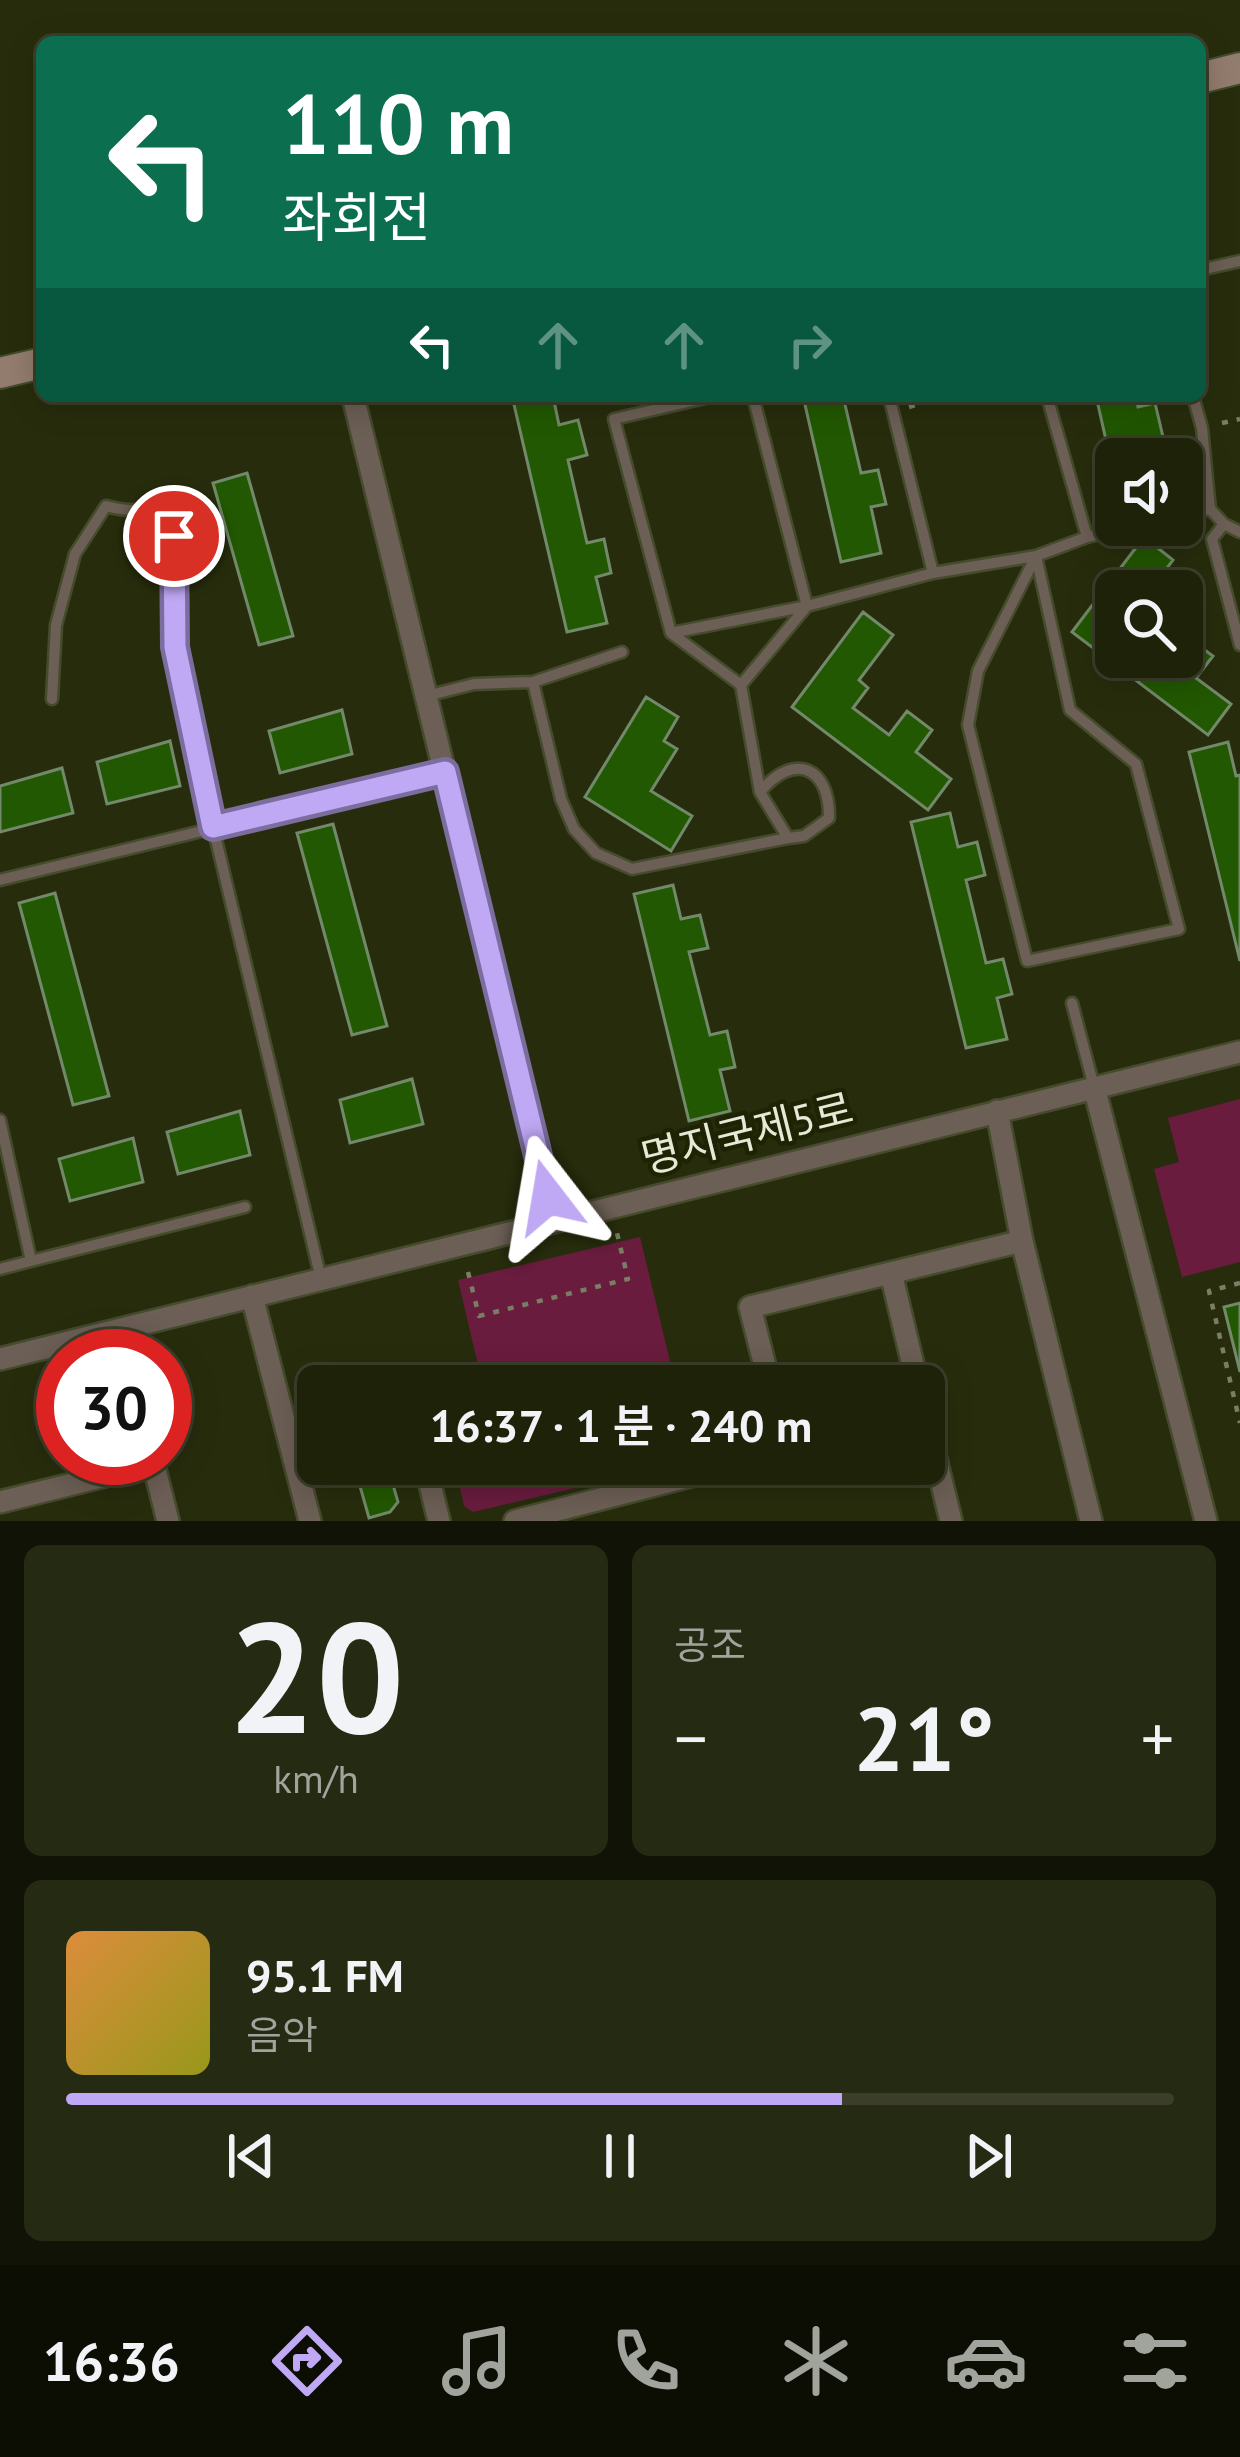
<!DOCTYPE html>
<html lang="ko">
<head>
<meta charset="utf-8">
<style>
	:root { --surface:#1d2209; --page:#252a12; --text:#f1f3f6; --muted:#a0a49c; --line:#3b3f2a; --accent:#bfa8f4 }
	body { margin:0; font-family:"PT Sans","Noto Sans KR",sans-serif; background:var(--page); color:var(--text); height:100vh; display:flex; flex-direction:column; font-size:45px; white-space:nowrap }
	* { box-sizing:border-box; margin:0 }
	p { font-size:39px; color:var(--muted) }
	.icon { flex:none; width:66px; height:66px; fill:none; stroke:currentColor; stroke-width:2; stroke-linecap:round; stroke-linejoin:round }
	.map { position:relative; height:1521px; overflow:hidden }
	.drawer { display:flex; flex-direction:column; gap:24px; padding:24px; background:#101305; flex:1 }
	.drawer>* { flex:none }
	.top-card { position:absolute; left:36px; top:36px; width:1170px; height:366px; border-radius:18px; box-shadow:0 6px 30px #0003,0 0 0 3px var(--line); background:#0b6e4f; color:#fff; overflow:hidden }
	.controls { position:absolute; left:1095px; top:438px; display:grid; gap:24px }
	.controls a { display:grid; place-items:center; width:108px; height:108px; border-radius:18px; background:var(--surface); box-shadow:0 6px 30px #0003,0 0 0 3px var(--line); font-size:60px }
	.speed { position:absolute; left:36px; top:1329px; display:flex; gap:24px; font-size:60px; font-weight:700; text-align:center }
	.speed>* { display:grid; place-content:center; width:156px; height:156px; border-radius:50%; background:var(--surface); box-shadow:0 6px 30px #0003,0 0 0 3px var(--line); line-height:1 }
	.speed .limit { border:18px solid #d22; background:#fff; color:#111 }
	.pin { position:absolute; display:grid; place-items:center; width:102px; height:102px; color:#fff; margin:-51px; border:6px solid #fff; border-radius:50%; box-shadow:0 3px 12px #0007 }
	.me { position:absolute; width:132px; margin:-66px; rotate:346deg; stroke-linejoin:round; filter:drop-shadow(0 0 9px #0008) }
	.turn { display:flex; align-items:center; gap:42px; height:252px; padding:0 48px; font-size:54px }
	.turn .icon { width:156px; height:156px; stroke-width:2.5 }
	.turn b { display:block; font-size:84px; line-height:102px }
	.lanes { display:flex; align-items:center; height:114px; padding:0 48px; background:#0003; justify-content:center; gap:60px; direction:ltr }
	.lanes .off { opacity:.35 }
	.big { font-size:90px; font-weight:600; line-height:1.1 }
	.drawer .widget { flex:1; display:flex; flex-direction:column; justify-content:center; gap:18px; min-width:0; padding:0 42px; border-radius:18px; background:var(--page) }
	.drawer .dial { align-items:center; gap:0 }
	.dial b { font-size:156px; line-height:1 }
	.song { display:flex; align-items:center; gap:36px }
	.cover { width:144px; height:144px; border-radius:18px; background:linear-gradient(135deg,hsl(30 70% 55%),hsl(60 70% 35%)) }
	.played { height:12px; border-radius:6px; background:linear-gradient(90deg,var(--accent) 70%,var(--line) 70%) }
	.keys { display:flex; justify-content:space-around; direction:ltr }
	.heat { display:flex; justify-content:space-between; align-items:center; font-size:66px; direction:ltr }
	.drawer .tiles { flex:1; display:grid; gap:24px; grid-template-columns:1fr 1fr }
	.widget:last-child { grid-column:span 2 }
	.trip { position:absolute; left:297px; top:1365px; width:648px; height:120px; border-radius:18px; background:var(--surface); box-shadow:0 6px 30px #0003,0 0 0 3px var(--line); font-weight:600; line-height:120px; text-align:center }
	.tab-bar { display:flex; height:192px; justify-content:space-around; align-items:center; background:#0c0e04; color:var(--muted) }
	.tab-bar .icon { width:84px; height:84px }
	.tab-bar .on { color:var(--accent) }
	.tab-bar b { font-size:54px; color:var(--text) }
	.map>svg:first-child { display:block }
	.green { fill:#6a1c3e }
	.building { fill:#225801; stroke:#73896b; stroke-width:3 }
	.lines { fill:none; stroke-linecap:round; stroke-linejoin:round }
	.lane-casing { stroke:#454b2c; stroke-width:15 }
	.street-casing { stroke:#454b2c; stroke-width:26 }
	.secondary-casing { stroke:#454b2c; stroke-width:34 }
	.path { stroke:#797e64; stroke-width:4.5; stroke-dasharray:6 9; stroke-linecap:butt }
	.lane { stroke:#6c5f55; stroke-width:10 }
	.street { stroke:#6c5f55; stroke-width:21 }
	.secondary { stroke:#927c6d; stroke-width:30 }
	.route-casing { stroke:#7c6d9f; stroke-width:30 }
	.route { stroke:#bfa8f4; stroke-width:21 }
	.labels { text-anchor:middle; stroke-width:9; stroke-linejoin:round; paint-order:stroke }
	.street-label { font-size:42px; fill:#e5e9d6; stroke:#1e2303 }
</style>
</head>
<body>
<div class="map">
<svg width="1240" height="1521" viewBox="0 0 1240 1521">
	<rect width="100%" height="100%" fill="#272d0c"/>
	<path class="green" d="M1240,1099v163l-58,15 -28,-108 25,-7 -11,-44z
		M640,1237l36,149h-199l5,-4 -24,-102z
		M455,1464h223l-205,48 -9,-6z"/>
	<path class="building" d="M512,396h41l6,29 19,-5 9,35 -19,5 19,83 17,-4 7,34 -15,4 11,46 -40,9z
		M803,396h40l18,77 17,-3 8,34 -15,3 10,46 -40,9z
		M1096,396h40l2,11 17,-4 8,34 -15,4 4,18h-36v25z
		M247,473l46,163 -34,9 -46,-162z
		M1144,537l29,23 -23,31h-34v66h49l5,3 2,-3h10v-14l5,-6 26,19 -17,22 35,26 -23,31 -136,-103z
		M863,612l30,23 -34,45 9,8 -15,20 36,27 18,-24 25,19 -16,22 35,27 -23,31 -136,-103z
		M646,697l32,20 -14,24 13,8 -26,42 41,25 -21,35 -86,-54z
		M342,710l10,44 -72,19 -11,-42z
		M170,741l10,45 -73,18 -10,-42z
		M1228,742l8,34 4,-1v186l-51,-209z
		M62,768l11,45 -73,19v-46z
		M950,813l8,34 19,-5 8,33 -19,5 20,83 17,-4 9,35 -15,4 10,41 -41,9 -55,-226z
		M333,824l54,202 -35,9 -55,-202z
		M673,885l8,34 19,-4 8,33 -19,4 21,83 17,-4 8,36 -15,3 10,41 -41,10 -55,-227z
		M55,893l54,203 -36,9 -54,-202z
		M412,1079l11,45 -73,19 -10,-43z
		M240,1111l10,44 -72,19 -11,-42z
		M133,1138l10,44 -73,19 -11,-42z
		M1240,1303v69l-16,-65z
		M387,1464l11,38 -8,10 -21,6 -13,-46z"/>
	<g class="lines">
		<defs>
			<path id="lane" d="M1200,270l40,-9
				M714,396l-100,23 57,214 136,-27 126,-33 103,-17 51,-19 53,-12
				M889,396l44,177
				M1047,396l40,141
				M1193,396l9,32 8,81
				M1182,516l28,-7 14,15 16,8
				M1224,524l-12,15 28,106
				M1036,556l34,154 66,54 43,165 -152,32 -59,-236 10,-54z
				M671,633l70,52
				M533,682l28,117 13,30 22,24 36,16 156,-31 -28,-46 -19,-107 66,-79 -54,-210
				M426,696l48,-12 59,-2 89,-30
				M52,699l4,-74 19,-71 31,-48c28,8 43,4 66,-13l4,87 -1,67 38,180 108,452
				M760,792c34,-41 70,-25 69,26l-25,18 -16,2
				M0,880l445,-108
				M1072,1003l22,84
				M0,1120l31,141 -31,8
				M31,1261l214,-54"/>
			<path id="street" d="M353,396l201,826
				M1094,1087l112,434
				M997,1111l25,130
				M891,1273l27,113
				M252,1296l58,225
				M117,1330l7,26
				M0,1359l1240,-307
				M423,1386l11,-6
				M770,1386l-20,-79 272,-66 69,280
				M924,1410l27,111
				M152,1458l16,63
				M425,1464l14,57
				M0,1502l153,-38
				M515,1521l222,-57"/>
			<path id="secondary" d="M1200,78l40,-10
				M0,373l42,-10"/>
		</defs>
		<use href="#lane" class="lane-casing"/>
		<use href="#street" class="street-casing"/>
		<use href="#secondary" class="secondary-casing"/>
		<path class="path" d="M909,407l41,-11
			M1222,423l18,-4
			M468,1272l11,44 149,-37 -11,-46
			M1240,1283l-31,8 31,132"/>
		<use href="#lane" class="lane"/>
		<use href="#street" class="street"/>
		<use href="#secondary" class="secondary"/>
	</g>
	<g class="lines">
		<defs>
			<path id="route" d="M174,536l1,111 38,180 232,-55 103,425"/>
		</defs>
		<use href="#route" class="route-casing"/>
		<use href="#route" class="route"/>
	</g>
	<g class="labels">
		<g class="street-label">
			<text transform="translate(747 1133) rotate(-14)" y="15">명지국제5로</text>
		</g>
	</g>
</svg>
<div class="controls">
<a><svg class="icon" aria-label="sound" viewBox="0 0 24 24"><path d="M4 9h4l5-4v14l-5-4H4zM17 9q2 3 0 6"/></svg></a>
<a><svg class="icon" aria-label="search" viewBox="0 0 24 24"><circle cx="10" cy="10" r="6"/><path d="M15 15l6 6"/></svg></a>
</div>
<div class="speed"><div class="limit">30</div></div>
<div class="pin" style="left:174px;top:536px;background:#d93025"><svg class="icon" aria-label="arrive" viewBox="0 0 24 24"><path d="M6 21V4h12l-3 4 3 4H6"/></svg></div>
<svg class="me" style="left:548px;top:1197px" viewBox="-20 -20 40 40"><path d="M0-17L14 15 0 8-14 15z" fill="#bfa8f4" stroke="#fff" stroke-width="4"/></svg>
<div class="trip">16:37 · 1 분 · 240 m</div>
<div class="top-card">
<div class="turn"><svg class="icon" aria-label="left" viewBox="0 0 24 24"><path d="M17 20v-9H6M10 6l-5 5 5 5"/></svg><div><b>110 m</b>좌회전</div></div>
<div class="lanes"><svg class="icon" aria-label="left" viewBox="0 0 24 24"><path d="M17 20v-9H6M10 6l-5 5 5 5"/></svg><svg class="icon off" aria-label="ahead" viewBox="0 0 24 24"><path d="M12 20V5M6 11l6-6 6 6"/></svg><svg class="icon off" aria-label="ahead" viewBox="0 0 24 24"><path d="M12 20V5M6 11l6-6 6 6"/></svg><svg class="icon off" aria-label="right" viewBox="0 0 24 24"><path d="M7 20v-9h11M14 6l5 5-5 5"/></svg></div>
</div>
</div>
<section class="drawer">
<div class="tiles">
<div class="widget dial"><b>20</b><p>km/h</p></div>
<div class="widget"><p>공조</p>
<div class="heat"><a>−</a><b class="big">21°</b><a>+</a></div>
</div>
<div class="widget">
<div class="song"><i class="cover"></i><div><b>95.1 FM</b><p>음악</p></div></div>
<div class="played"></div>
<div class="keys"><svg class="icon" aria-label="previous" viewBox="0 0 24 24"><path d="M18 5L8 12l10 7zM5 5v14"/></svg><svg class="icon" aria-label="pause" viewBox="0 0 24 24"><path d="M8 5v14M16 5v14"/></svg><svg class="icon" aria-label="next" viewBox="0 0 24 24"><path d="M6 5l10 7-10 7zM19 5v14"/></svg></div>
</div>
</div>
</section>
<nav class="tab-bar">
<b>16:36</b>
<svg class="icon on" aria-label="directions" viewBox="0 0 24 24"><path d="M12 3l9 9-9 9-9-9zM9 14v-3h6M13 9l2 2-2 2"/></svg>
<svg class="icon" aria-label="music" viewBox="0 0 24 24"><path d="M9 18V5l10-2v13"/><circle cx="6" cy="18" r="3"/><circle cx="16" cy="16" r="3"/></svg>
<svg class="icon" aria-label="phone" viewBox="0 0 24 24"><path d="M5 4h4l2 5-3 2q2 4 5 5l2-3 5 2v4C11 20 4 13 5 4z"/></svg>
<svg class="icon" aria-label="climate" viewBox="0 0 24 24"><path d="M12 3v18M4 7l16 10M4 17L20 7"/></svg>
<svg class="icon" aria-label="car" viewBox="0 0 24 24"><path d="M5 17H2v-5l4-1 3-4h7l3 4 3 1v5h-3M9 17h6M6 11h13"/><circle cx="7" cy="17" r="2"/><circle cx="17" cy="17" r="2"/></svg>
<svg class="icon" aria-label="filters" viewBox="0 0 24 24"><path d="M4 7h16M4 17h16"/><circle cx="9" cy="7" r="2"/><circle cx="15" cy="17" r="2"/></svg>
</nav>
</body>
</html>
